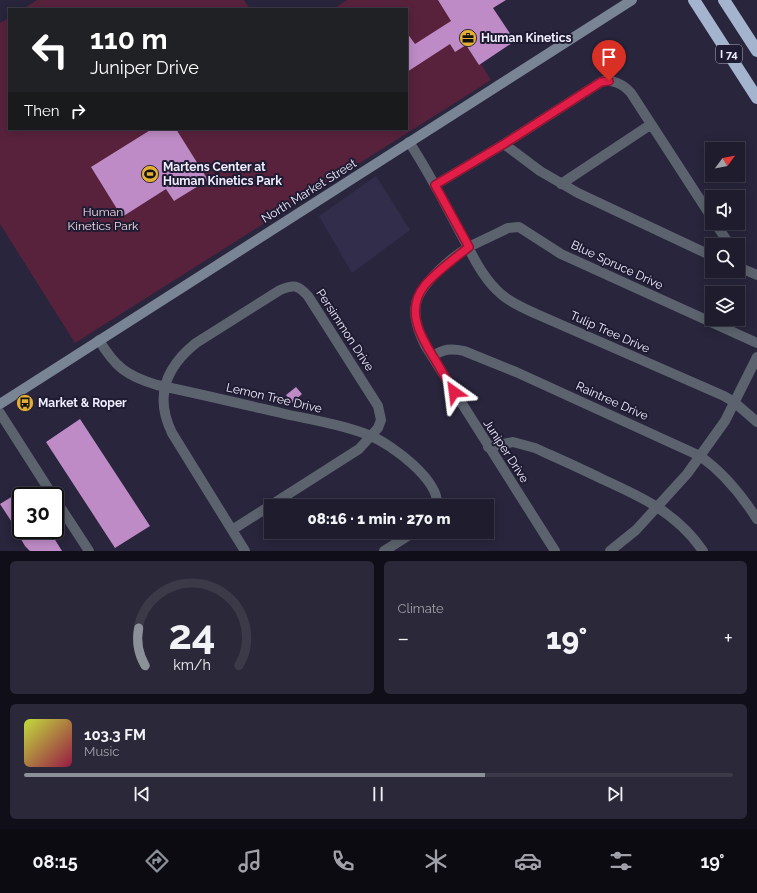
<!DOCTYPE html>
<html lang="en">
<head>
<meta charset="utf-8">
<style>
	:root { --surface:#1e1c2d; --page:#2b2939; --text:#f1f3f6; --muted:#a1a1aa; --line:#3c3a49; --accent:#8c9099 }
	body { margin:0; font-family:Raleway,sans-serif; background:var(--page); color:var(--text); height:100vh; display:flex; flex-direction:column; font-size:15px; white-space:nowrap }
	* { box-sizing:border-box; margin:0 }
	p { font-size:13px; color:var(--muted) }
	.icon { flex:none; width:22px; height:22px; fill:none; stroke:currentColor; stroke-width:2; stroke-linecap:round; stroke-linejoin:round }
	.map { position:relative; height:551px; overflow:hidden }
	.panel { display:flex; flex-direction:column; gap:10px; padding:10px; background:#100f19; flex:1 }
	.panel>* { flex:none }
	.hud { position:absolute; left:8px; top:8px; width:400px; height:122px; border-radius:0px; box-shadow:0 2px 10px #0003,0 0 0 1px var(--line); background:#202124; color:#fff; overflow:hidden }
	.needle { width:26px; rotate:58deg }
	.fabs { position:absolute; left:705px; top:142px; display:grid; gap:8px }
	.fabs a { display:grid; place-items:center; width:40px; height:40px; border-radius:0px; background:var(--surface); box-shadow:0 2px 10px #0003,0 0 0 1px var(--line); font-size:20px }
	.speed { position:absolute; left:12px; top:487px; display:flex; gap:8px; font-size:20px; font-weight:700; text-align:center }
	.speed>* { display:grid; place-content:center; width:52px; height:52px; border-radius:50%; background:var(--surface); box-shadow:0 2px 10px #0003,0 0 0 1px var(--line); line-height:1 }
	.speed .limit { border:2px solid #111; border-radius:6px; background:#fff; color:#111 }
	.pin { position:absolute; display:grid; place-items:center; width:34px; height:34px; color:#fff; margin:-41px -17px; border-radius:50% 50% 50% 0; rotate:-45deg; box-shadow:0 0 4px #0007 }
	.pin .icon { rotate:45deg }
	.me { position:absolute; width:44px; margin:-22px; rotate:329deg; stroke-linejoin:round; filter:drop-shadow(0 0 3px #0008) }
	.turn { display:flex; align-items:center; gap:14px; height:84px; padding:0 16px; font-size:18px }
	.turn .icon { width:52px; height:52px; stroke-width:2.5 }
	.turn b { display:block; font-size:28px; line-height:34px }
	.then { display:flex; align-items:center; height:38px; padding:0 16px; background:#0003; gap:8px; font-size:15px }
	.big { font-size:30px; font-weight:800; line-height:1.1 }
	.panel .card { flex:1; display:flex; flex-direction:column; justify-content:center; gap:6px; min-width:0; padding:0 14px; border-radius:6px; background:var(--page) }
	.panel .dial { align-items:center; gap:0 }
	.dial svg { height:104px; overflow:visible; fill:none; stroke:var(--line); stroke-width:7; stroke-linecap:round; text-anchor:middle }
	.dial text { fill:var(--text); stroke:none }
	.song { display:flex; align-items:center; gap:12px }
	.cover { width:48px; height:48px; border-radius:6px; background:linear-gradient(135deg,hsl(70 70% 55%),hsl(340 70% 35%)) }
	.played { height:4px; border-radius:2px; background:linear-gradient(90deg,var(--accent) 65%,var(--line) 65%) }
	.keys { display:flex; justify-content:space-around; direction:ltr }
	.heat { display:flex; justify-content:space-between; align-items:center; font-size:22px; direction:ltr }
	.panel .tiles { flex:1; display:grid; gap:10px; grid-template-columns:1fr 1fr }
	.card:last-child { grid-column:span 2 }
	.trip { position:absolute; left:264px; top:499px; width:230px; height:40px; border-radius:0px; background:var(--surface); box-shadow:0 2px 10px #0003,0 0 0 1px var(--line); font-weight:800; line-height:40px; text-align:center }
	.tabs { display:flex; height:64px; justify-content:space-around; align-items:center; background:#0c0b12; color:var(--muted) }
	.tabs .icon { width:28px; height:28px }
	.tabs .active { color:var(--accent) }
	.tabs b { font-size:18px; color:var(--text) }
	.map>svg:first-child { display:block }
	.built { fill:#322d4b }
	.green { fill:#58223c }
	.building { fill:#be8bc6 }
	.lines { fill:none; stroke-linecap:round; stroke-linejoin:round }
	.street { stroke:#5c636e; stroke-width:10 }
	.secondary { stroke:#798495; stroke-width:10 }
	.highway { stroke:#a4b4cf; stroke-width:12 }
	.route-casing { stroke:#92132f; stroke-width:10 }
	.route { stroke:#e11d48; stroke-width:7 }
	.labels { text-anchor:middle; stroke-width:4; stroke-linejoin:round; paint-order:stroke }
	.shield { fill:#1f1b32; stroke:#b1aec1; stroke-width:1 }
	.shield-label { font-size:11px; font-weight:bold; fill:#efedfe }
	.poi-label { font-size:12px; font-weight:bold; fill:#efedfe; stroke:#1f1b32; text-anchor:start }
	.street-label { font-size:12px; fill:#efedfe; stroke:#1f1b32 }
	.park-label { font-size:12px; fill:#f1dbe4; stroke:#1f1b32 }
</style>
</head>
<body>
<div class="map">
<svg width="757" height="551" viewBox="0 0 757 551">
	<rect width="100%" height="100%" fill="#28253c"/>
	<path class="built" d="M376,176l34,54 -58,43 -33,-57z"/>
	<path class="green" d="M37,0h207l6,9h-227z
		M347,0h94l50,80 -416,263 -75,-119v-201l9,-5v111h398v-120h-74z"/>
	<path class="building" d="M438,0h68l-13,8 22,33 -36,24 -13,-20 -11,7 -5,-8 -43,28v-39l8,11 36,-23z
		M152,129h24l32,51 -34,21 -8,-12 -44,28 -31,-50z
		M296,387l6,7 -10,9 -6,-8z
		M80,419l70,107 -35,22 -69,-106z
		M21,491v41l2,-2h26l13,21h-32l-5,-5 -7,-12 1,-1 -19,-29z"/>
	<g class="lines">
		<path class="street" d="M409,142c20,30 36,62 53,94 11,20 21,43 39,58 11,10 27,16 40,22l183,80 10,6 23,20
			M504,144l36,27 38,22 134,63
			M561,184l89,-59
			M435,185l69,-41 97,-62c11,-4 23,3 30,11l81,125
			M715,223l15,22
			M738,267l19,8
			M99,340c16,27 28,36 58,45 43,9 85,19 128,29 28,6 59,11 86,22 21,9 69,44 66,70
			M433,356c10,-7 18,-8 31,-5l52,21 184,84c24,17 41,38 57,63
			M0,413l53,83
			M488,447l25,-5 22,6c22,10 45,20 67,31 40,18 75,34 101,72
			M55,499l34,52
			M232,530l127,-81 19,-21 3,-8 -3,-14 -70,-110c-10,-11 -14,-12 -28,-6l-84,53c-30,24 -42,53 -24,90l73,118
			M384,551l30,-19
			M555,551l-130,-206c-6,-13 -12,-27 -9,-41 3,-19 37,-48 53,-57 13,-7 26,-12 39,-19l11,-1 42,27 196,89
			M610,551l26,-21 51,-56 38,-53 32,-64"/>
		<path class="secondary" d="M0,404l632,-404"/>
		<path class="highway" d="M694,0l63,98
			M724,0l33,51"/>
	</g>
	<g class="lines">
		<defs>
			<path id="route" d="M454,392c-7,-11 -13,-23 -20,-34 -14,-22 -29,-49 -9,-73 12,-14 29,-26 44,-38l-34,-62 69,-41 97,-62 8,-1"/>
		</defs>
		<use href="#route" class="route-casing"/>
		<use href="#route" class="route"/>
	</g>
	<defs>
		<symbol id="office-disc" viewBox="-11 -11 22 22"><circle r="9.5" fill="#e2af34" stroke="#1f1b32"/><path d="M-6-3h4V-5.5h4V-3h4V5H-6ZM-1-4.5V-3h2v-1.5ZM-6 0V1H6V0Z" fill="#111"/></symbol>
		<symbol id="stadium-disc" viewBox="-11 -11 22 22"><circle r="9.5" fill="#e2af34" stroke="#1f1b32"/><path d="M0-5a6.5 5 0 1 0 0 10a6.5 5 0 1 0 0-10ZM-3.5-1.8h7v3.6h-7Z" fill="#111"/></symbol>
		<symbol id="bus-disc" viewBox="-11 -11 22 22"><circle r="9.5" fill="#e2af34" stroke="#1f1b32"/><path d="M-5-6H5V4H4V6H2V4H-2V6H-4V4H-5ZM-3.5-4V0h7V-4ZM-3.5 1.2v1.5H-2V1.2ZM2 1.2v1.5H3.5V1.2Z" fill="#111"/></symbol>
	</defs>
	<g fill-rule="evenodd">
		<use href="#office-disc" x="458" y="28" width="20" height="20"/>
		<use href="#stadium-disc" x="140" y="164" width="20" height="20"/>
		<use href="#bus-disc" x="15" y="393" width="20" height="20"/>
	</g>
	<g class="labels">
		<rect class="shield" x="716" y="45" width="26" height="18" rx="3"/>
		<g class="shield-label">
			<text x="729" y="58">I 74</text>
		</g>
		<g class="poi-label">
			<text x="481" y="42">Human Kinetics</text>
			<text x="163" y="171">Martens Center at<tspan x="163" dy="14">Human Kinetics Park</tspan></text>
			<text x="38" y="407">Market &amp; Roper</text>
		</g>
		<g class="street-label">
			<text transform="translate(309 191) rotate(-32)" y="4">North Market Street</text>
			<text transform="translate(617 265) rotate(25)" y="4">Blue Spruce Drive</text>
			<text transform="translate(345 330) rotate(57)" y="4">Persimmon Drive</text>
			<text transform="translate(610 332) rotate(24)" y="4">Tulip Tree Drive</text>
			<text transform="translate(274 398) rotate(13)" y="4">Lemon Tree Drive</text>
			<text transform="translate(612 401) rotate(24)" y="4">Raintree Drive</text>
			<text transform="translate(506 451) rotate(57)" y="4">Juniper Drive</text>
		</g>
		<g class="park-label">
			<text x="103" y="216">Human<tspan x="103" dy="14">Kinetics Park</tspan></text>
		</g>
	</g>
</svg>
<div class="fabs">
<a><svg class="needle" viewBox="-14 -14 28 28"><path d="M0-13l5 13h-10z" fill="#e53935"/><path d="M0 13l5-13h-10z" fill="#a1a1aa"/></svg></a>
<a><svg class="icon" aria-label="sound" viewBox="0 0 24 24"><path d="M4 9h4l5-4v14l-5-4H4zM17 9q2 3 0 6"/></svg></a>
<a><svg class="icon" aria-label="search" viewBox="0 0 24 24"><circle cx="10" cy="10" r="6"/><path d="M15 15l6 6"/></svg></a>
<a><svg class="icon" aria-label="layers" viewBox="0 0 24 24"><path d="M12 4l9 5-9 5-9-5zM3 14l9 5 9-5"/></svg></a>
</div>
<div class="speed"><div class="limit">30</div></div>
<div class="pin" style="left:609px;top:81px;background:#d93025"><svg class="icon" aria-label="arrive" viewBox="0 0 24 24"><path d="M6 21V4h12l-3 4 3 4H6"/></svg></div>
<svg class="me" style="left:454px;top:392px" viewBox="-20 -20 40 40"><path d="M0-17L14 15 0 8-14 15z" fill="#e11d48" stroke="#fff" stroke-width="4"/></svg>
<div class="trip">08:16 · 1 min · 270 m</div>
<div class="hud">
<div class="turn"><svg class="icon" aria-label="left" viewBox="0 0 24 24"><path d="M17 20v-9H6M10 6l-5 5 5 5"/></svg><div><b>110 m</b>Juniper Drive</div></div>
<div class="then">Then<svg class="icon" aria-label="right" viewBox="0 0 24 24"><path d="M7 20v-9h11M14 6l5 5-5 5"/></svg></div>
</div>
</div>
<section class="panel">
<div class="tiles">
<div class="card dial"><svg viewBox="0 0 100 80">
<path d="M14 69A42 42 0 1 1 86 69"/>
<path d="M14 69A42 42 0 0 1 9 40" stroke="#8c9099"/>
<text x="50" y="56" font-size="32" font-weight="700">24</text>
<text x="50" y="72" font-size="11">km/h</text>
</svg></div>
<div class="card"><p>Climate</p>
<div class="heat"><a>−</a><b class="big">19°</b><a>+</a></div>
</div>
<div class="card">
<div class="song"><i class="cover"></i><div><b>103.3 FM</b><p>Music</p></div></div>
<div class="played"></div>
<div class="keys"><svg class="icon" aria-label="previous" viewBox="0 0 24 24"><path d="M18 5L8 12l10 7zM5 5v14"/></svg><svg class="icon" aria-label="pause" viewBox="0 0 24 24"><path d="M8 5v14M16 5v14"/></svg><svg class="icon" aria-label="next" viewBox="0 0 24 24"><path d="M6 5l10 7-10 7zM19 5v14"/></svg></div>
</div>
</div>
</section>
<nav class="tabs">
<b>08:15</b>
<svg class="icon active" aria-label="directions" viewBox="0 0 24 24"><path d="M12 3l9 9-9 9-9-9zM9 14v-3h6M13 9l2 2-2 2"/></svg>
<svg class="icon" aria-label="music" viewBox="0 0 24 24"><path d="M9 18V5l10-2v13"/><circle cx="6" cy="18" r="3"/><circle cx="16" cy="16" r="3"/></svg>
<svg class="icon" aria-label="phone" viewBox="0 0 24 24"><path d="M5 4h4l2 5-3 2q2 4 5 5l2-3 5 2v4C11 20 4 13 5 4z"/></svg>
<svg class="icon" aria-label="climate" viewBox="0 0 24 24"><path d="M12 3v18M4 7l16 10M4 17L20 7"/></svg>
<svg class="icon" aria-label="car" viewBox="0 0 24 24"><path d="M5 17H2v-5l4-1 3-4h7l3 4 3 1v5h-3M9 17h6M6 11h13"/><circle cx="7" cy="17" r="2"/><circle cx="17" cy="17" r="2"/></svg>
<svg class="icon" aria-label="filters" viewBox="0 0 24 24"><path d="M4 7h16M4 17h16"/><circle cx="9" cy="7" r="2"/><circle cx="15" cy="17" r="2"/></svg>
<b>19°</b>
</nav>
</body>
</html>
